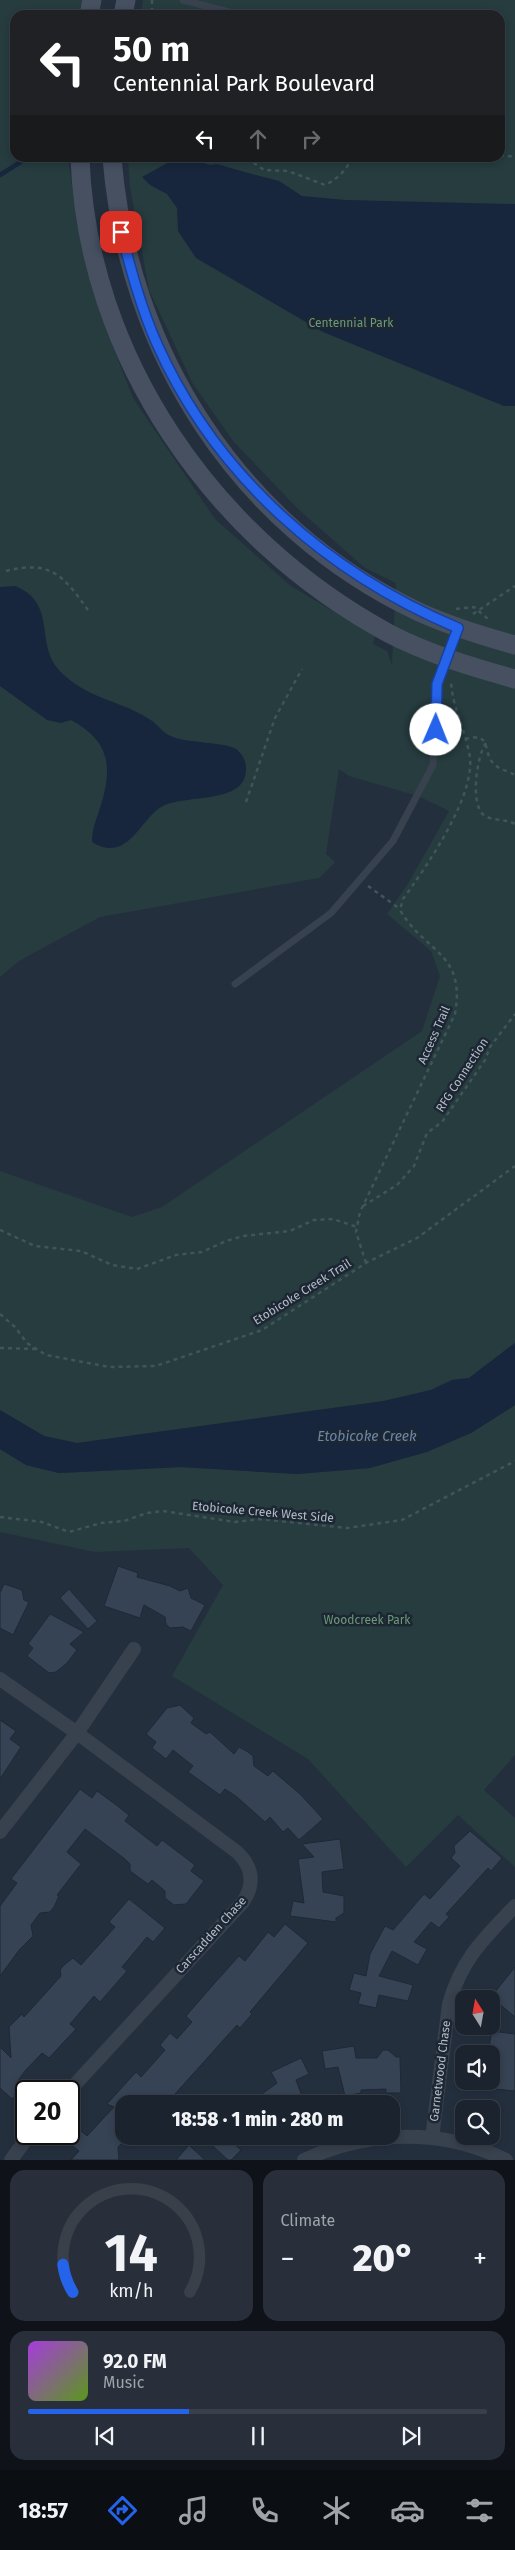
<!DOCTYPE html>
<html lang="en">
<head>
<meta charset="utf-8">
<style>
	:root { --surface:#1b232e; --page:#282f3a; --text:#f1f3f6; --muted:#a0a4aa; --line:#39404a; --accent:#2563eb }
	body { margin:0; font-family:"Fira Sans",sans-serif; background:var(--page); color:var(--text); height:100vh; display:flex; flex-direction:column; font-size:19px; white-space:nowrap }
	* { box-sizing:border-box; margin:0 }
	p { font-size:16px; color:var(--muted) }
	.icon { flex:none; width:28px; height:28px; fill:none; stroke:currentColor; stroke-width:2; stroke-linecap:round; stroke-linejoin:round }
	.map { position:relative; height:2160px; overflow:hidden }
	.side { display:flex; flex-direction:column; gap:10px; padding:10px; background:#0f1319; flex:1 }
	.side>* { flex:none }
	.guide { position:absolute; left:10px; top:10px; width:495px; height:152px; border-radius:15px; box-shadow:0 2px 8px #0003,0 0 0 1px var(--line); background:#202124; color:#fff; overflow:hidden }
	.needle { width:32px; rotate:349deg }
	.buttons { position:absolute; left:455px; top:1990px; display:grid; gap:10px }
	.buttons a { display:grid; place-items:center; width:45px; height:45px; border-radius:10px; background:var(--surface); box-shadow:0 2px 8px #0003,0 0 0 1px var(--line); font-size:25px }
	.speed { position:absolute; left:15px; top:2080px; display:flex; gap:10px; font-size:25px; font-weight:700; text-align:center }
	.speed>* { display:grid; place-content:center; width:65px; height:65px; border-radius:50%; background:var(--surface); box-shadow:0 2px 8px #0003,0 0 0 1px var(--line); line-height:1 }
	.speed .limit { border:2px solid #111; border-radius:8px; background:#fff; color:#111 }
	.pin { position:absolute; display:grid; place-items:center; width:42px; height:42px; color:#fff; margin:-21px; border-radius:10px; box-shadow:0 2px 8px #0006 }
	.me { position:absolute; width:55px; margin:-28px; rotate:1deg; stroke-linejoin:round; filter:drop-shadow(0 0 4px #0008) }
	.turn { display:flex; align-items:center; gap:18px; height:105px; padding:0 20px; font-size:22px }
	.turn .icon { width:65px; height:65px; stroke-width:2.5 }
	.turn b { display:block; font-size:35px; line-height:42px }
	.lanes { display:flex; align-items:center; height:48px; padding:0 20px; background:#0003; justify-content:center; gap:25px; direction:ltr }
	.lanes .off { opacity:.35 }
	.big { font-size:38px; font-weight:800; line-height:1.1 }
	.side .widget { flex:1; display:flex; flex-direction:column; justify-content:center; gap:8px; min-width:0; padding:0 18px; border-radius:15px; background:var(--page) }
	.side .dial { align-items:center; gap:0 }
	.dial svg { height:130px; overflow:visible; fill:none; stroke:var(--line); stroke-width:7; stroke-linecap:round; text-anchor:middle }
	.dial text { fill:var(--text); stroke:none }
	.song { display:flex; align-items:center; gap:15px }
	.cover { width:60px; height:60px; border-radius:8px; background:linear-gradient(135deg,hsl(280 70% 55%),hsl(90 70% 35%)) }
	.played { height:5px; border-radius:2px; background:linear-gradient(90deg,var(--accent) 35%,var(--line) 35%) }
	.keys { display:flex; justify-content:space-around; direction:ltr }
	.heat { display:flex; justify-content:space-between; align-items:center; font-size:28px; direction:ltr }
	.side .tiles { flex:1; display:grid; gap:10px; grid-template-columns:1fr 1fr }
	.widget:last-child { grid-column:span 2 }
	.trip { position:absolute; left:115px; top:2095px; width:285px; height:50px; border-radius:15px; background:var(--surface); box-shadow:0 2px 8px #0003,0 0 0 1px var(--line); font-weight:800; line-height:50px; text-align:center }
	.menu { display:flex; height:80px; justify-content:space-around; align-items:center; background:#0b0e12; color:var(--muted) }
	.menu .icon { width:35px; height:35px }
	.menu .active { color:var(--accent) }
	.menu b { font-size:22px; color:var(--text) }
	.map>svg:first-child { display:block }
	.green { fill:#263c3f }
	.water { fill:#17263c }
	.lines { fill:none; stroke-linecap:round; stroke-linejoin:round }
	.stream { stroke:#17263c; stroke-width:4.5 }
	.building { fill:#364354; stroke:#1f2835 }
	.path { stroke:#3f5557; stroke-width:2.5; stroke-dasharray:4 4; stroke-linecap:butt }
	.lane { stroke:#38414e; stroke-width:7 }
	.street { stroke:#38414e; stroke-width:14 }
	.secondary { stroke:#465061; stroke-width:19 }
	.route-casing { stroke:#184099; stroke-width:12 }
	.route { stroke:#2563eb; stroke-width:9 }
	.labels { text-anchor:middle; stroke-width:5; stroke-linejoin:round; paint-order:stroke }
	.park-label { font-size:12px; fill:#6b9a76; stroke:#1d2633 }
	.street-label { font-size:12px; fill:#b4bcc9; stroke:#1d2633 }
	.water-label { font-size:14px; font-style:italic; fill:#6d86a8; stroke:#1d2633 }
</style>
</head>
<body>
<div class="map">
<svg width="515" height="2160" viewBox="0 0 515 2160">
	<rect width="100%" height="100%" fill="#242f3e"/>
	<path class="green" d="M0,0h87l-3,15h-69v143h53l11,76 22,82 32,82 82,121 76,67 84,50 -2,8 14,7 5,14 4,-82 -31,-15 -67,-59 -64,-67 -41,-58 -44,-94 -19,-103 -2,-29h372v-143h-359l2,-15h372v1343l-46,35 -17,2 -21,10 -47,11 -307,42 -33,-7 -44,-26v-239l132,46 30,-10 260,-176 18,-55 -9,-25 -44,-37 22,-32 40,-71 -31,-15 -69,-20 -10,-7 -13,85 9,8 -16,16 -219,39 -81,44 -19,16z
		M515,1405v350l-31,35 31,28v49l-57,-52 -52,52 -98,-108 -136,-83 51,-91 -34,-37 -94,4 -95,-20v-83l26,16 33,8 122,-6 116,7 73,-6 101,-35z"/>
	<path class="water" d="M173,160l25,1 12,4 7,-1 24,7 38,10 23,15 44,4 169,4v202h-11l-181,-74 -127,-74 -18,-27 -1,-23 -10,-14 -17,-9 -8,-8z
		M15,586c40,16 22,51 40,79 7,11 24,22 36,28 19,9 40,14 58,26 9,5 14,15 24,18 15,6 51,5 63,12 6,5 10,11 10,19 1,38 -62,25 -85,39 -21,13 -34,57 -69,35 0,-14 5,-24 9,-37 12,-40 8,-64 -30,-85l-10,3 -14,-3 -47,-34v-99z
		M515,1343v62l-44,28 -44,19 -57,16 -73,6 -116,-7 -122,6 -33,-8 -26,-16v-39l44,26 33,7 307,-42 47,-11 21,-10 17,-2z"/>
	<g class="lines">
		<path class="stream" d="M0,175l27,-17"/>
	</g>
	<path class="building" d="M118,1566l20,7 -1,4 33,9 10,5 8,-3 3,10 14,7 -14,26 -8,-4 -13,1 -4,-4 -1,-7 -21,-12 -4,13 -36,-12z
		M4,1584l18,6 2,10 5,2 -16,33 -13,-7v-35z
		M69,1589l28,32 -9,8 -28,-31z
		M50,1614l34,18 -14,12 7,6 -10,13 -11,9 -7,1 -22,-17 6,-8 -5,-4z
		M180,1705l14,13 -3,5 15,11 4,-2 24,22 5,-7 9,5 5,4 1,10 14,10 5,-5 27,23 23,25 -24,21 -11,-12 -5,4 -13,-15 -5,5 -28,-25 -12,-8 -5,6 -32,-23 5,-6 -20,-16 -7,9 -14,-11 4,-6 -10,-8 21,-26z
		M0,1720l16,11 -6,8 11,8 -21,32z
		M80,1789l12,9 5,-7 18,13 14,11 -4,6 32,25 5,-6 20,15 13,10 -4,6 13,10 -18,23 -12,1 -9,-7v-7l-13,-11 -4,4 -18,-13v-7l-5,-5 -40,-30 -18,23 14,12 -24,31 2,1 -5,11 -4,5 -10,1 -9,12 2,11 -13,13 -20,27v-70l17,-23 -6,-4z
		M470,1831l32,27 -11,13 -3,-3 -42,46 3,3 -10,11 -8,-6 -17,20 13,7 -9,16 -26,-14 -13,25 34,9 -5,16 -29,-6 -3,13 -18,-4 3,-11 -12,-3 5,-17 12,3 4,-22 15,-28 8,4 31,-36 6,5 30,-33 -9,-8 4,-5 -1,-7z
		M340,1839l4,30 -22,3 1,20 21,4v17l-8,5v4l-46,-6 3,-15 11,2 -6,-44 16,-2 -12,-13z
		M129,1899l36,29 -12,14 -6,-5 -25,30 5,4 -27,31 -6,-6 -24,28 6,5 -27,29 -7,-5 -17,18 -8,11 6,5 -11,12 -12,-11v-41l11,11 -2,-31 13,-13 2,3 37,-41 -1,-6 4,-5 9,-7 8,7 34,-38 -6,-5z
		M285,1924l23,19 -58,69 2,2 -12,14 -3,-3 -71,79h-42v37l-6,6 1,13h-48l8,-9 -9,-7 11,-13 6,5 27,-29 -7,-3 29,-32 5,5 24,-27 -5,-5 10,-12 7,6 15,-17 -6,-6 27,-31 26,-29 6,5 23,-29 6,5z
		M515,1967v50l-24,-20z
		M492,2031l23,3v57l-20,-2v-3h-4l-2,-39z
		M354,2046l2,12h21l6,-8h5l8,7h4l1,36h-15v-4l-25,1v3l-16,3 -7,-29 -13,2 -3,-18z
		M301,2058l8,16 -13,6 9,24h-57l29,-21 -6,-11z
		M202,2136h37l-6,7 8,7 -10,10h-3z
		M189,2145l16,15h-29z"/>
	<g class="lines">
		<path class="path" d="M152,0v15
			M500,155l15,2
			M247,158l17,12 24,1 37,14c13,-6 21,-15 27,-27
			M462,158h22
			M6,571c47,-12 59,7 84,42
			M456,609l18,-2 14,12
			M473,614l42,-28
			M465,739c28,-7 17,12 28,24 5,6 15,8 22,12
			M486,743c-9,12 -17,63 -1,73 9,5 21,3 30,8
			M246,802l29,-84 27,-49
			M368,886l32,23
			M363,1206l34,-21 17,-19 13,-33 15,-11 43,-62 5,-13 25,-33
			M0,1230l35,16 46,5 31,14 25,4 39,-14 26,-3 24,-11 17,-5 47,-5 24,-11 19,-1 24,8
			M366,1263l-10,-31 4,-20 95,-198c11,-62 -30,-61 -55,-104l3,-11c23,-32 76,-107 66,-147 -5,-25 -16,-43 -18,-70
			M0,1314l15,13 12,16 19,12 63,12 47,-1 106,-36 104,-67 51,-25 98,-72
			M0,1348l36,1
			M0,1517l42,5 27,10 32,-9 23,-2 23,-8 16,-2 72,11 25,-3 87,9 55,-8 113,-59"/>
		<path class="lane" d="M183,0l46,12
			M235,984l96,-71 62,-72 40,-76 4,-81 21,-56"/>
		<path class="street" d="M0,1679l77,54 160,119c16,15 18,32 6,50l-174,189
			M0,1832l77,-99 57,-84
			M432,2138l17,-134c12,-44 35,-66 66,-98
			M11,2160l19,-26
			M304,2160c65,-30 138,-32 202,0"/>
		<path class="secondary" d="M89,15l3,-15
			M123,15l3,-15
			M80,158c7,199 134,381 308,475 40,21 84,34 127,46
			M112,158c16,195 127,369 307,454 31,14 63,24 96,33"/>
	</g>
	<g class="lines">
		<defs>
			<path id="route" d="M121,232c10,38 20,76 36,112 59,132 170,229 301,284l-21,56 -1,46"/>
		</defs>
		<use href="#route" class="route-casing"/>
		<use href="#route" class="route"/>
	</g>
	<g class="labels">
		<g class="park-label">
			<text x="351" y="327">Centennial Park</text>
			<text x="367" y="1624">Woodcreek Park</text>
		</g>
		<g class="street-label">
			<text transform="translate(434 1035) rotate(-66)" y="4">Access Trail</text>
			<text transform="translate(462 1075) rotate(-57)" y="4">RFG Connection</text>
			<text transform="translate(302 1292) rotate(-32)" y="4">Etobicoke Creek Trail</text>
			<text transform="translate(263 1512) rotate(5)" y="4">Etobicoke Creek West Side</text>
			<text transform="translate(211 1935) rotate(-48)" y="4">Carscadden Chase</text>
			<text transform="translate(440 2071) rotate(-83)" y="4">Garnetwood Chase</text>
		</g>
		<g class="water-label">
			<text x="367" y="1441">Etobicoke Creek</text>
		</g>
	</g>
</svg>
<div class="buttons">
<a><svg class="needle" viewBox="-14 -14 28 28"><path d="M0-13l5 13h-10z" fill="#e53935"/><path d="M0 13l5-13h-10z" fill="#a0a4aa"/></svg></a>
<a><svg class="icon" aria-label="sound" viewBox="0 0 24 24"><path d="M4 9h4l5-4v14l-5-4H4zM17 9q2 3 0 6"/></svg></a>
<a><svg class="icon" aria-label="search" viewBox="0 0 24 24"><circle cx="10" cy="10" r="6"/><path d="M15 15l6 6"/></svg></a>
</div>
<div class="speed"><div class="limit">20</div></div>
<div class="pin" style="left:121px;top:232px;background:#d93025"><svg class="icon" aria-label="arrive" viewBox="0 0 24 24"><path d="M6 21V4h12l-3 4 3 4H6"/></svg></div>
<svg class="me" style="left:436px;top:730px" viewBox="-20 -20 40 40"><circle r="19" fill="#fff"/><path d="M0-13L10 11 0 6-10 11z" fill="#2563eb"/></svg>
<div class="trip">18:58 · 1 min · 280 m</div>
<div class="guide">
<div class="turn"><svg class="icon" aria-label="left" viewBox="0 0 24 24"><path d="M17 20v-9H6M10 6l-5 5 5 5"/></svg><div><b>50 m</b>Centennial Park Boulevard</div></div>
<div class="lanes"><svg class="icon" aria-label="left" viewBox="0 0 24 24"><path d="M17 20v-9H6M10 6l-5 5 5 5"/></svg><svg class="icon off" aria-label="ahead" viewBox="0 0 24 24"><path d="M12 20V5M6 11l6-6 6 6"/></svg><svg class="icon off" aria-label="right" viewBox="0 0 24 24"><path d="M7 20v-9h11M14 6l5 5-5 5"/></svg></div>
</div>
</div>
<section class="side">
<div class="tiles">
<div class="widget dial"><svg viewBox="0 0 100 80">
<path d="M14 69A42 42 0 1 1 86 69"/>
<path d="M14 69A42 42 0 0 1 8 52" stroke="#2563eb"/>
<text x="50" y="56" font-size="32" font-weight="700">14</text>
<text x="50" y="72" font-size="11">km/h</text>
</svg></div>
<div class="widget"><p>Climate</p>
<div class="heat"><a>−</a><b class="big">20°</b><a>+</a></div>
</div>
<div class="widget">
<div class="song"><i class="cover"></i><div><b>92.0 FM</b><p>Music</p></div></div>
<div class="played"></div>
<div class="keys"><svg class="icon" aria-label="previous" viewBox="0 0 24 24"><path d="M18 5L8 12l10 7zM5 5v14"/></svg><svg class="icon" aria-label="pause" viewBox="0 0 24 24"><path d="M8 5v14M16 5v14"/></svg><svg class="icon" aria-label="next" viewBox="0 0 24 24"><path d="M6 5l10 7-10 7zM19 5v14"/></svg></div>
</div>
</div>
</section>
<nav class="menu">
<b>18:57</b>
<svg class="icon active" aria-label="directions" viewBox="0 0 24 24"><path d="M12 3l9 9-9 9-9-9zM9 14v-3h6M13 9l2 2-2 2"/></svg>
<svg class="icon" aria-label="music" viewBox="0 0 24 24"><path d="M9 18V5l10-2v13"/><circle cx="6" cy="18" r="3"/><circle cx="16" cy="16" r="3"/></svg>
<svg class="icon" aria-label="phone" viewBox="0 0 24 24"><path d="M5 4h4l2 5-3 2q2 4 5 5l2-3 5 2v4C11 20 4 13 5 4z"/></svg>
<svg class="icon" aria-label="climate" viewBox="0 0 24 24"><path d="M12 3v18M4 7l16 10M4 17L20 7"/></svg>
<svg class="icon" aria-label="car" viewBox="0 0 24 24"><path d="M5 17H2v-5l4-1 3-4h7l3 4 3 1v5h-3M9 17h6M6 11h13"/><circle cx="7" cy="17" r="2"/><circle cx="17" cy="17" r="2"/></svg>
<svg class="icon" aria-label="filters" viewBox="0 0 24 24"><path d="M4 7h16M4 17h16"/><circle cx="9" cy="7" r="2"/><circle cx="15" cy="17" r="2"/></svg>
</nav>
</body>
</html>
